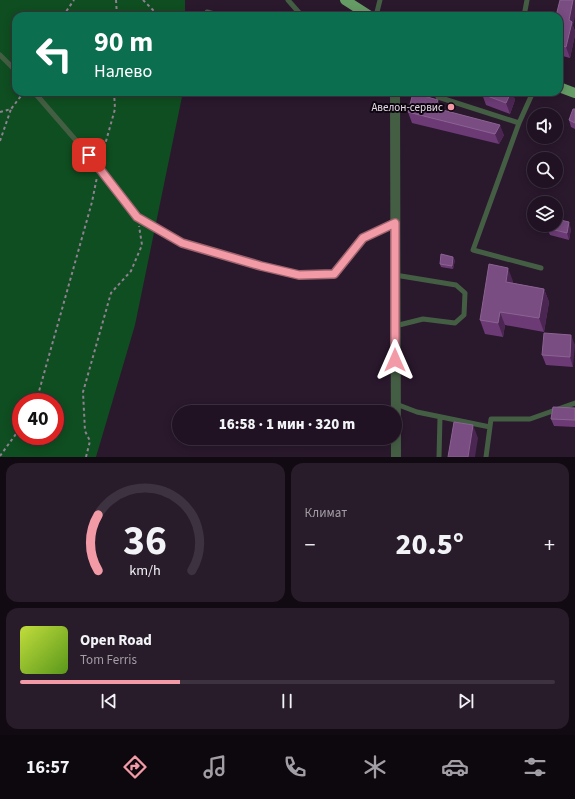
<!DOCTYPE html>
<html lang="ru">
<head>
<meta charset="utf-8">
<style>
	:root { --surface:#201222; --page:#281b2a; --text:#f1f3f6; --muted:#a29ea5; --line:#3d3240; --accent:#f39aa7 }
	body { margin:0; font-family:"Source Sans 3",sans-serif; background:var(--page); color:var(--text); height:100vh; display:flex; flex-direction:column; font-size:15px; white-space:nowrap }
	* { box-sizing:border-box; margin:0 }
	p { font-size:13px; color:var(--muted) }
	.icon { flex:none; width:22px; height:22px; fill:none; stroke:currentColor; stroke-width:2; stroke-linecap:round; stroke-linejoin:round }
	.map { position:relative; height:457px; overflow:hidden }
	.drawer { display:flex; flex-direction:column; gap:6px; padding:6px; background:#120a13; flex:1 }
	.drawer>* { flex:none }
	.top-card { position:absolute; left:12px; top:12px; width:551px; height:84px; border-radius:12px; box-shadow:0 2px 10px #0003,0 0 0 1px var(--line); background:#0b6e4f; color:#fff; overflow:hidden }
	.controls { position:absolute; left:527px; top:108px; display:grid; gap:8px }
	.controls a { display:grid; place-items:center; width:36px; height:36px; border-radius:50%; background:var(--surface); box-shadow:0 2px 10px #0003,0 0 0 1px var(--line); font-size:20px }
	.speed { position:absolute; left:12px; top:393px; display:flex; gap:8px; font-size:20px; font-weight:700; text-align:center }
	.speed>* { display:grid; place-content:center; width:52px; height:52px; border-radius:50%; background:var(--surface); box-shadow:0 2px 10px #0003,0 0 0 1px var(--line); line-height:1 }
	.speed .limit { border:6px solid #d22; background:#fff; color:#111 }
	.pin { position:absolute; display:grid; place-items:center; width:34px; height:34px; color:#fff; margin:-17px; border-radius:8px; box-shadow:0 2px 6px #0006 }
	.me { position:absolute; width:44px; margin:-22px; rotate:0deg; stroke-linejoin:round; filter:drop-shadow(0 0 3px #0008) }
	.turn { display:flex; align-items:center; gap:14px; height:84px; padding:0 16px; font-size:18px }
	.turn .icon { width:52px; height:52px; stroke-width:2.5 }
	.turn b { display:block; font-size:28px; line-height:34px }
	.big { font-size:30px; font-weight:800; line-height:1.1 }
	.drawer .tile { flex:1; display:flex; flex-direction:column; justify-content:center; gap:6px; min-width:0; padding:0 14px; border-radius:12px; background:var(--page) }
	.drawer .dial { align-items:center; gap:0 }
	.dial svg { height:104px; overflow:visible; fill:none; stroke:var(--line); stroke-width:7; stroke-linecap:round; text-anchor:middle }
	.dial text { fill:var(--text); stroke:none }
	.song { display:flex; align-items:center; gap:12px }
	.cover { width:48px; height:48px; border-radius:6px; background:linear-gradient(135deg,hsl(70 70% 55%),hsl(90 70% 35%)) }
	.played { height:4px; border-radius:2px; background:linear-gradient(90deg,var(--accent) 30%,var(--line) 30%) }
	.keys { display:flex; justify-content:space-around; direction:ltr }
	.heat { display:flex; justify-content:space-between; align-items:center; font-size:22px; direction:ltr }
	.drawer .tiles { flex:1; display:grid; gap:6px; grid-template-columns:1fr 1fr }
	.tile:last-child { grid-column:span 2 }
	.trip { position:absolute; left:172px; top:405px; width:230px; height:40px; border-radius:20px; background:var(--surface); box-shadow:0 2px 10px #0003,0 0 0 1px var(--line); font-weight:800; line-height:40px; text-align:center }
	.dock { display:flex; height:64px; justify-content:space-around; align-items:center; background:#0d070e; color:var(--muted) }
	.dock .icon { width:28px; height:28px }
	.dock .selected { color:var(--accent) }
	.dock b { font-size:18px; color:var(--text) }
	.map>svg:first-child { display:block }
	.green { fill:#0f4e20; fill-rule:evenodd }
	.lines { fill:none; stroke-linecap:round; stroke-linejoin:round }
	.path { stroke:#8f8092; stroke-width:2; stroke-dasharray:3 3; stroke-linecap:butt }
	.service { stroke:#445e44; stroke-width:5 }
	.tertiary { stroke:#445e44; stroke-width:10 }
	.primary { stroke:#659b65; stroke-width:10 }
	.wall { fill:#6c3b76 }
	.shaded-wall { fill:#4c2653 }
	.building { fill:#794c82; stroke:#8b6392 }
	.route-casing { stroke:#9e646d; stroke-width:10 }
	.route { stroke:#f39aa7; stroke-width:7 }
	.poi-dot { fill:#f39aa7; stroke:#0e0710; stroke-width:1.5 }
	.labels { text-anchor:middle; stroke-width:4; stroke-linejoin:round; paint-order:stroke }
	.poi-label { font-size:11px; fill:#e7dbe9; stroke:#0e0710; text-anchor:end }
</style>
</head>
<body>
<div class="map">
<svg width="575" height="457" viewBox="0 0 575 457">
	<rect width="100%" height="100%" fill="#2a182d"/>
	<path class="green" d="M0,0h185v16h-169v76h167l-48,233 -39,132h-96zM21,402h34v34h-34z"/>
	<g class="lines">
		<path class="path" d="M116,0l1,16
			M143,0l16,16
			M63,16l11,-16
			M0,112l11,-3 13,-17
			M0,141l11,-32
			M101,159l14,-50 -1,-17
			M36,402l56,-200 5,-25
			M0,456l21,-29
			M86,457l4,-16 -5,-10 -2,-39 28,-99 20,-22 11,-26 -3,-19"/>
		<path class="service" d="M288,0l14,16
			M207,12l15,4
			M376,16l4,-16
			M524,16l3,-16
			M0,55l16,16
			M34,92l65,75 38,50 45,26 79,23 38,9 35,-1 29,-36 32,-15
			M533,92l-14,31 -46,127 68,18
			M438,97l81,26
			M395,275l61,10 9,8 -1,22 -9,8 -32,-4 -28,7
			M396,404l21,8 73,15
			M439,457l1,-40
			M486,457l5,-38h39l45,-16"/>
		<path class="tertiary" d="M395,92l1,365"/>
		<path class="primary" d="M345,0l25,16
			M559,87l16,6"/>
	</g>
	<path class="wall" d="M559,16l14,10 2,5v4l-5,23 -11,-3z
		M483,92h29l3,8 -5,14 -24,-9 -4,-11z
		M441,109l63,26 -5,9 -87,-21 -4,-11z
		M575,109v20l-4,-2 -2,-7z
		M547,228l24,1 -2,11 -19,-5z
		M455,260l-2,9 -12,-2 -1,-3z
		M513,281v2l31,6 5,13 -5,30 -39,-7 -2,12 -18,-3 -5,-14z
		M571,335l2,32 -27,-2 -4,-10z
		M575,408v19l-21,-1 -3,-7z"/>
	<path class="shaded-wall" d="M573,0h2v17l-2,9 2,5v4l-5,23 -4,-11 3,-27z
		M511,92h1l3,8 -5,14 -4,-11z
		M438,100l3,10 -6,-2z
		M500,125l4,10 -5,9 -4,-10z
		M569,222l2,7 -2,11 -2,-7z
		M453,257l2,3 -2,9 -1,-3z
		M508,268l5,13 -2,15 -5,-14z
		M544,289l5,13 -5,30 -5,-14z
		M500,312l5,13 -2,12 -5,-14z
		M571,335l4,10 -2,22 -3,-10z
		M473,425l5,13 -3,19h-7z"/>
	<path class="building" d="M560,0h13l-4,20 3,2 -6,25 -7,-2v-25l1,-2 -1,-1v-1h-3z
		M477,14l6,2h-7z
		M483,92h28l-5,11 -24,-9z
		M413,93l25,7 -3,8 65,17 -5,9 -87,-22z
		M573,109h2v14l-6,-3z
		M556,219l13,3 -2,11 -20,-5 1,-3h8z
		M441,254l12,3 -1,9 -12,-2z
		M489,264l19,4 -2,14 38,7 -5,29 -39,-6 -2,11 -18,-3z
		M544,333l27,2 -1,22 -28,-2z
		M553,407l22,1v12l-24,-1z
		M454,422l19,3 -5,32h-20z"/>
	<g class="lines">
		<defs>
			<path id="route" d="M89,155l48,62 45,26 79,23 38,9 35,-1 29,-36 32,-15v137"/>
		</defs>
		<use href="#route" class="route-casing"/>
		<use href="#route" class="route"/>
	</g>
	<circle class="poi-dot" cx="451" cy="107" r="4"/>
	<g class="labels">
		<g class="poi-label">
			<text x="443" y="111">Авелон-сервис</text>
		</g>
	</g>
</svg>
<div class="controls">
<a><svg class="icon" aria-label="sound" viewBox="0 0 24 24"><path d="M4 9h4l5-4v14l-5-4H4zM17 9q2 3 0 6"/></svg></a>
<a><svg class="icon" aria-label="search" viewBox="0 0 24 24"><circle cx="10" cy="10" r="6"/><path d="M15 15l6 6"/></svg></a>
<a><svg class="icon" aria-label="layers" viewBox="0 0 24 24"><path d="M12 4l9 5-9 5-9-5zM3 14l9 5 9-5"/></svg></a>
</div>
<div class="speed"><div class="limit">40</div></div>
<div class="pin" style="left:89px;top:155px;background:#d93025"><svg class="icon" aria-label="arrive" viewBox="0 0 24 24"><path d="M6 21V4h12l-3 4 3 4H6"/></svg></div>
<svg class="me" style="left:395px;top:360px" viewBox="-20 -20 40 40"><path d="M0-17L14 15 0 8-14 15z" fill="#f39aa7" stroke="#fff" stroke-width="4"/></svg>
<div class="trip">16:58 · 1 мин · 320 m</div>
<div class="top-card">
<div class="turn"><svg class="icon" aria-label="left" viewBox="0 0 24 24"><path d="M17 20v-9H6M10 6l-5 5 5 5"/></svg><div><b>90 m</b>Налево</div></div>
</div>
</div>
<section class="drawer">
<div class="tiles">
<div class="tile dial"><svg viewBox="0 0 100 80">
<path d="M14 69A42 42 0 1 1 86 69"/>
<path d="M14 69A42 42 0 0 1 14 26" stroke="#f39aa7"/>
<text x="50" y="56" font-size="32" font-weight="700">36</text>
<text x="50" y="72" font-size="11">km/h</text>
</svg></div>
<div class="tile"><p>Климат</p>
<div class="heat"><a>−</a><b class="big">20.5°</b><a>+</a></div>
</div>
<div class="tile">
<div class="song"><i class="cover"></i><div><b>Open Road</b><p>Tom Ferris</p></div></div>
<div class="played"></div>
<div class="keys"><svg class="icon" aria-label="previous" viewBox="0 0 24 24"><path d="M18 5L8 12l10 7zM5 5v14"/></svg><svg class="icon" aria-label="pause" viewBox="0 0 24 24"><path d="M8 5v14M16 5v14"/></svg><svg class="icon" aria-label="next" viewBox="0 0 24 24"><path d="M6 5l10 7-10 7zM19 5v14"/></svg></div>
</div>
</div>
</section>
<nav class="dock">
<b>16:57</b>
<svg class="icon selected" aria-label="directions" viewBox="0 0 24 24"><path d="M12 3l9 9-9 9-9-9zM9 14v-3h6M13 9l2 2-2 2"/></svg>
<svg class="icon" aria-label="music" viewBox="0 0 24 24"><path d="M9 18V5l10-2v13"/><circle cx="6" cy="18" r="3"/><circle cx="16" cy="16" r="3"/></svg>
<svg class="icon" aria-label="phone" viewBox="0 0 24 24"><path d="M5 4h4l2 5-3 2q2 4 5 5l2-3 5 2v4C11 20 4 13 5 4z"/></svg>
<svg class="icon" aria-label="climate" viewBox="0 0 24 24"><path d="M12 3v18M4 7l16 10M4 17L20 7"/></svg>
<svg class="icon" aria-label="car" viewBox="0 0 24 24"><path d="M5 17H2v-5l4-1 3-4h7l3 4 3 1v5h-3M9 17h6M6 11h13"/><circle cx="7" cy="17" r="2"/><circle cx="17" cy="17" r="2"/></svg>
<svg class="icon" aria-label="filters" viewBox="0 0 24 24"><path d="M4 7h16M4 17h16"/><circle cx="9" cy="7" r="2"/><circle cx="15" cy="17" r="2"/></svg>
</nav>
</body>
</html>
